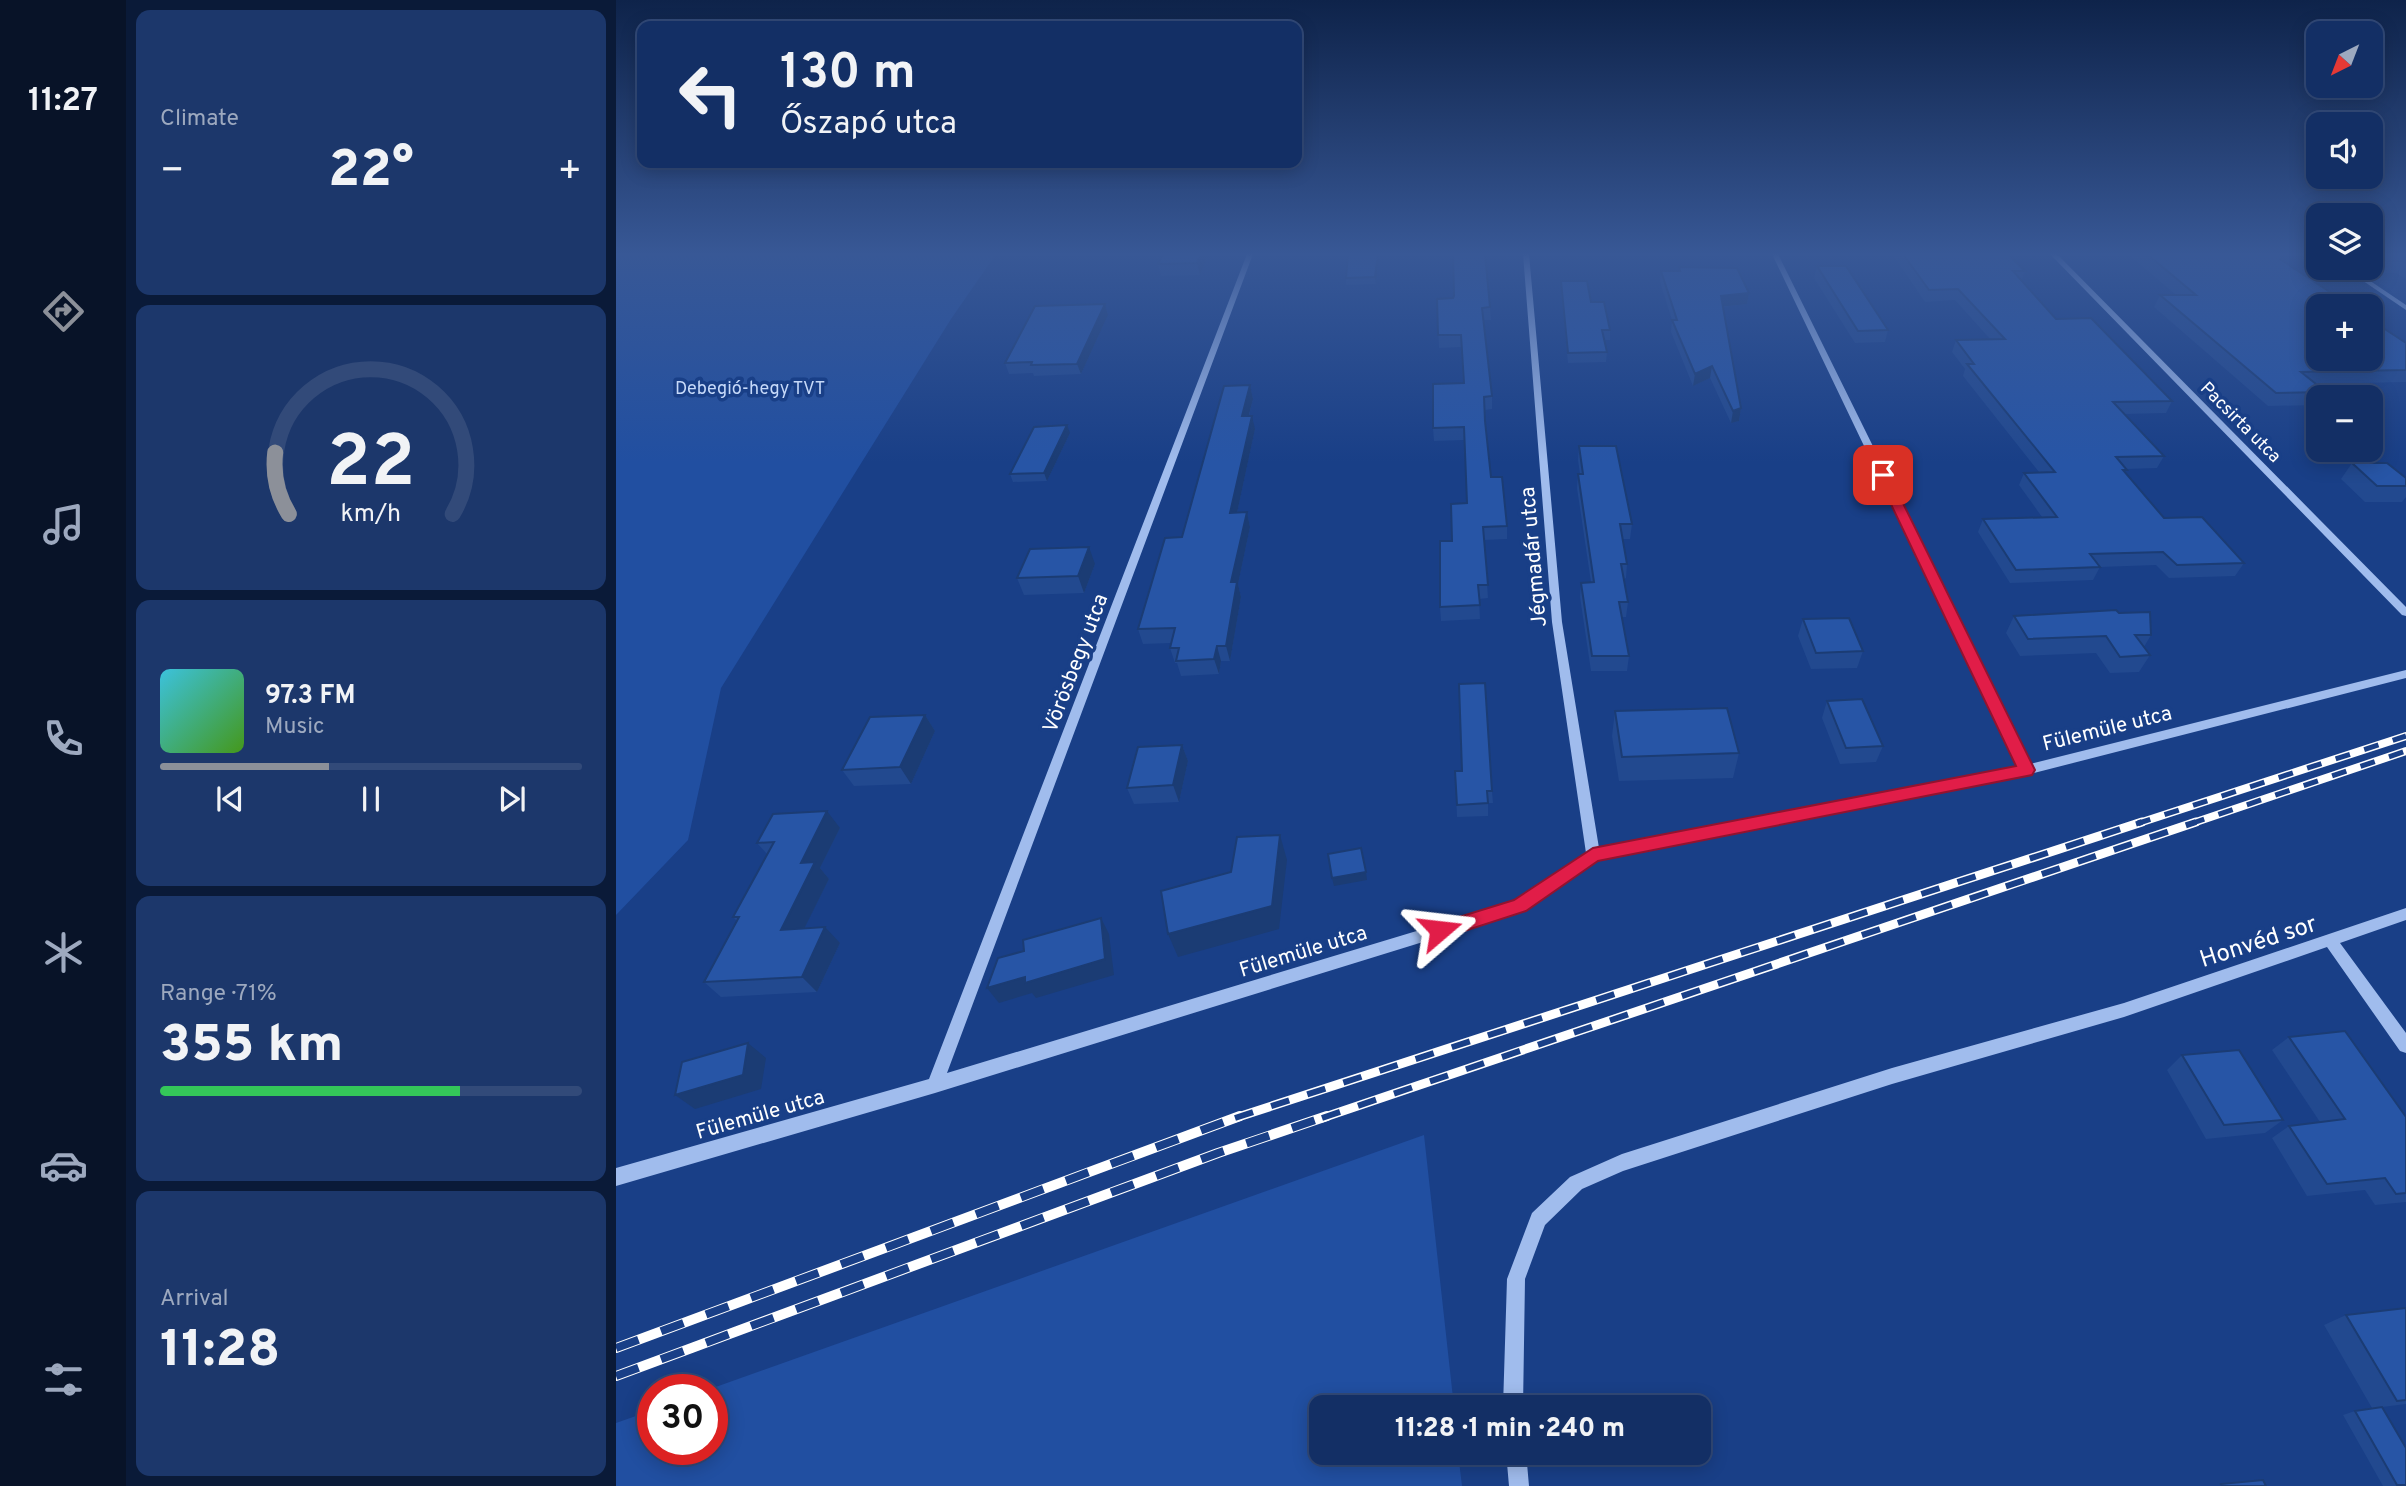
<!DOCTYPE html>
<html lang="en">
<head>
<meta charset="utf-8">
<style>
	:root { --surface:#132f65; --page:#1c376b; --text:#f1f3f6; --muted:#9da9bf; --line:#324a79; --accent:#8c9099 }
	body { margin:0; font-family:Overpass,sans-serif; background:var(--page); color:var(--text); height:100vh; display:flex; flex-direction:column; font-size:26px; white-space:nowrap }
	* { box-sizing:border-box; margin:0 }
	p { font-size:23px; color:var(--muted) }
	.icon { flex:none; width:38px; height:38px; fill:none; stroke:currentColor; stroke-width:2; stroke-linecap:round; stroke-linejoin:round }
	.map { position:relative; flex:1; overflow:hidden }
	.details { display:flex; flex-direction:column; gap:10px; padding:10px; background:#0a1a38; width:490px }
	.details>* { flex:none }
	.top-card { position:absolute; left:21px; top:21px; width:665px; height:147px; border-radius:14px; box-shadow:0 4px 18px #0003,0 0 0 2px var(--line); background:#132f65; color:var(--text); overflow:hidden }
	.needle { width:46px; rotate:222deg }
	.tools { position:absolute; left:1690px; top:21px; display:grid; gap:14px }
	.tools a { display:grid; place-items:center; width:77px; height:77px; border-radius:14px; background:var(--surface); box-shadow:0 4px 18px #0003,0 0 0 2px var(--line); font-size:35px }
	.speed { position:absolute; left:21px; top:1374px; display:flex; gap:14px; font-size:35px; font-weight:700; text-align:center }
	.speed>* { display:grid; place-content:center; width:91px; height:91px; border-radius:50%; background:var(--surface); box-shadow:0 4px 18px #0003,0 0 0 2px var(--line); line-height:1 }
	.speed .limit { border:10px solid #d22; background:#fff; color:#111 }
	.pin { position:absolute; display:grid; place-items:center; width:60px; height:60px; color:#fff; margin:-30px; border-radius:14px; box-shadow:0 4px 10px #0006 }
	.me { position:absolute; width:77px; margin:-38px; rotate:73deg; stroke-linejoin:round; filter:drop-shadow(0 0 5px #0008) }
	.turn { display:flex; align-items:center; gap:24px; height:147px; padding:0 28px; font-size:32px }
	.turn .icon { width:91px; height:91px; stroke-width:2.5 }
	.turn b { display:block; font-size:49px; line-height:60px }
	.big { font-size:52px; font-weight:800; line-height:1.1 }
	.details .card { flex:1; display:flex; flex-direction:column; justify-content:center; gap:10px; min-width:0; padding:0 24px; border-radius:14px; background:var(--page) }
	.details .dial { align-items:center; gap:0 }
	.dial svg { height:182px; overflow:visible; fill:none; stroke:var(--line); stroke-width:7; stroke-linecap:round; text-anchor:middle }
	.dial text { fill:var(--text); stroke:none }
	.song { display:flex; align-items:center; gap:21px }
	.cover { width:84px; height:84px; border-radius:10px; background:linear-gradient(135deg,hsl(190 70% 55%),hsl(100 70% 35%)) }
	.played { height:7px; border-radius:4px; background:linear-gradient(90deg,var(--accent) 40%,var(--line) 40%) }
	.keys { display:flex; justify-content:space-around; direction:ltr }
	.heat { display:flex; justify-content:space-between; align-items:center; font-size:38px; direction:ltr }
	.charge { height:10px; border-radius:5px; background:linear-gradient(90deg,#34c759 71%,var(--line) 0) }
	.trip { position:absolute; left:693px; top:1395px; width:402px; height:70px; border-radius:14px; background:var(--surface); box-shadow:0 4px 18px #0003,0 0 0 2px var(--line); font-weight:800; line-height:70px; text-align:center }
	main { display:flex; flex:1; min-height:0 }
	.dock { display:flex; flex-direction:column; width:126px; justify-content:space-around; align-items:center; background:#081328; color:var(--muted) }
	.dock .icon { width:49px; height:49px }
	.dock .current { color:var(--accent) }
	.dock b { font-size:32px; color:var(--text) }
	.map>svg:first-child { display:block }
	.green { fill:#214fa1 }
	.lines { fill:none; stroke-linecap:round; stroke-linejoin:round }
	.minor { fill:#a0bced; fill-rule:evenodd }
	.rail-far2-casing { stroke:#fff; stroke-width:8 }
	.rail-far1-casing { stroke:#fff; stroke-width:9 }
	.rail-casing { stroke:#fff; stroke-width:10 }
	.rail-far2 { stroke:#193f87; stroke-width:5; stroke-dasharray:15; stroke-linecap:butt }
	.rail-far1 { stroke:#193f87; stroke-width:6; stroke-dasharray:19; stroke-linecap:butt }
	.rail { stroke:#193f87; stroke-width:8; stroke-dasharray:24; stroke-linecap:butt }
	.wall { fill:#22498f }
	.shaded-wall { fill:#1b3c74 }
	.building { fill:#2755a6; stroke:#1b3c74; stroke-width:2 }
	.route { fill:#e11d48; stroke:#92132f; stroke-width:2 }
	.labels { text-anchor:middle; stroke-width:7; stroke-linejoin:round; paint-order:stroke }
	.far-park-label { font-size:18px; fill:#c6d9f9; stroke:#193f87 }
	.far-street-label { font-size:18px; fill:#fff; stroke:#193f87 }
	.street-label { font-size:21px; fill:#fff; stroke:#193f87 }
	.near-street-label { font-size:24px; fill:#fff; stroke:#193f87 }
</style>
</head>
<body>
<main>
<nav class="dock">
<b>11:27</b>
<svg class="icon current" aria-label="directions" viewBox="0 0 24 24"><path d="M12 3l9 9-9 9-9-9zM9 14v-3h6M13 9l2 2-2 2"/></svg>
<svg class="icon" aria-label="music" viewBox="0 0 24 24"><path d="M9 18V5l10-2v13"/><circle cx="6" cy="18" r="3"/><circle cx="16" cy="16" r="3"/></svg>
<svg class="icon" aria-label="phone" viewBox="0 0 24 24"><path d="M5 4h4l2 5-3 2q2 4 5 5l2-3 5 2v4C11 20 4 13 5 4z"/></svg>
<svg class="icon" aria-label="climate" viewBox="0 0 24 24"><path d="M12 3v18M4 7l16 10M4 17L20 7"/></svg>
<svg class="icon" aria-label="car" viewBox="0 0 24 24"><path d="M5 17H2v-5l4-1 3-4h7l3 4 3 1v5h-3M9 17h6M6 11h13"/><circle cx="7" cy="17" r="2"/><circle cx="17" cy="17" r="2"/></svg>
<svg class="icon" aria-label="filters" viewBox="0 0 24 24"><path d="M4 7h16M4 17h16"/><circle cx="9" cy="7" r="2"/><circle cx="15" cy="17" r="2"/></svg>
</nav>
<section class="details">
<div class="card"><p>Climate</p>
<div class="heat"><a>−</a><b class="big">22°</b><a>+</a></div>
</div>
<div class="card dial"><svg viewBox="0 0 100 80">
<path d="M14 69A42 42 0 1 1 86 69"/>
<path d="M14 69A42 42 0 0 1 8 42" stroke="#8c9099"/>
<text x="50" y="56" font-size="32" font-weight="700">22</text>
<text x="50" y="72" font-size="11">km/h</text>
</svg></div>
<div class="card">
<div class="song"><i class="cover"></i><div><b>97.3 FM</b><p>Music</p></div></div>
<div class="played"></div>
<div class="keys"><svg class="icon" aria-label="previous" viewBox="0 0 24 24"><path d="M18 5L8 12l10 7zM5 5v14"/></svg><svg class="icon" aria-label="pause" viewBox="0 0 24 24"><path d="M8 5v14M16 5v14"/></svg><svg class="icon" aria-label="next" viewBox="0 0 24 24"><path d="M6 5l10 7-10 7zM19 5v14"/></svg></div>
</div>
<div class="card"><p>Range · 71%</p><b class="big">355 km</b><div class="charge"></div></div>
<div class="card"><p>Arrival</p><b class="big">11:28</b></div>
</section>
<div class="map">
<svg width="1790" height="1486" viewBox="0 0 1790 1486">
	<rect width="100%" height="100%" fill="#193f87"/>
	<path class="green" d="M0,254h380l-45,65 -230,369 -33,152 -72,75z
		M808,1135l30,272h-133v45l137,1 4,33h-846v-63l37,-13v39h59l-2,-60z"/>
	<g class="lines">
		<path class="minor" d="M631,254h6l-306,819 569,-172 70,-48 -34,-231 -29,-368h6l33,368 37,226 419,-81 -246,-513h6l252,510 376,-94v8l-380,97 -430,85 -76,52 -585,181 -319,93v-18l313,-89z
			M1434,254h7l349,353v9l-4,-1z
			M1728,268h7l55,37v5z
			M1790,908v12l-66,23 66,90v20l-6,-2 -73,-104 -203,70 -232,67 -269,87 -41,18 -37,36 -20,54 -2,128h-20l4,-128 25,-66 38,-36 52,-23 270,-86 232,-65z
			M890,1452h20l3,34h-20z"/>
		<defs>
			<path id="rail-far2" d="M1520,824l270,-88
				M1574,824l216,-73"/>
			<path id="rail-far1" d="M619,1118l907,-296
				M706,1118l874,-296"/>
			<path id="rail" d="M0,1348l624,-232
				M0,1376l602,-223 109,-37"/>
		</defs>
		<use href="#rail-far2" class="rail-far2-casing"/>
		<use href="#rail-far1" class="rail-far1-casing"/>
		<use href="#rail" class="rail-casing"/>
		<use href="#rail-far2" class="rail-far2"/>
		<use href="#rail-far1" class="rail-far1"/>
		<use href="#rail" class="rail"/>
	</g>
	<path class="wall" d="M593,254l-9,21 -39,1 -3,-12z
		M763,254l-3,30 -30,1v-7z
		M1280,254h112l17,17 -4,10 35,38 116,82 -6,12 -41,1 39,42 -7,12 -31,1 -1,4 39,45 80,45 -9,13 -66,2 -13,-13 -56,2 -7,13 -83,3 -32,-51 5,-13 59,-2 -23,-32 5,-12 15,-1 -76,-96 2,-7 -13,-17 4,-12 34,-1 -35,-39 -30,2 -30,-44z
		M1512,254h156l-3,6 125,83v39l-90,2 10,8 -3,5h-4l-1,8 -50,1 -114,-99 6,-12h16z
		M1755,254h35v25l-10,-6h-33l-8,-5h16z
		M1201,266l71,64 -3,12 -30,1 -41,-65z
		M1063,267l70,26 -2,11 -24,3 18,101 -2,13 -8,2 -21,-45 -17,8 -22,-54 1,-12 -12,-38 1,-11h17z
		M945,281l49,49v10h-6l3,12 -1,10 -38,1 -7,-72z
		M838,296l36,11 1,13h-7l8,76v13l-7,1v13l6,54 16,49v13l-23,1 4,58 -9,1 1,20 -39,2 -1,-14 12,-66 15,-38 -3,-63 -30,1 -1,-13 30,-45 -2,-36 -22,1 -2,-49 16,-1z
		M489,304l3,11 -27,59 -47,2 -1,-3 -24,1 -4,-11z
		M634,385l3,14 -4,17 6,13 -18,84 10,-1 3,15 -12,57 3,13 -11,64h-9l-2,13 -38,2 -4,-13h-2l-5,-15 1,-5 -28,1 -5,-15 44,-92z
		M454,433l-23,48 -34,1 -3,-8z
		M963,446l53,78 -2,15h-8l5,25 -1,14 -2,1 4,23 -2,15h-4l7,39 -2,15h-36l-11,-74 1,-14 10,-1 -14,-94 1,-14h2l-2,-14z
		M1736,463l54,15v19l-4,5h-37l-24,-23z
		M479,564l-11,29 -60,2 -7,-17z
		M1503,613l32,22 -7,12 6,8 -11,17 -29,1 -14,-20 -76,3 -14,-23 8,-17z
		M1187,619l60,32 -6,17 -46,1 -13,-33z
		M1211,701l56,45 -7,16 -36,2 -18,-46z
		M999,711l124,42 -6,25 -114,3 -7,-45z
		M309,715l10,16 -24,53 -57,2 -12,-16z
		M566,745l6,16 -9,41 -45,2 -7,-16z
		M839,771l37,20 1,12h-5v13l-31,1z
		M224,828l-20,40 9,11 -25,49 36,15 -23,49 -96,5 -17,-15 33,-61 -4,-4 34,-63 -10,-11z
		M1673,1037l117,80v85l-31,3 -10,-15 -58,6 -35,-58 17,-12 31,-4 -48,-72z
		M1566,1055l101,65 -18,13 -59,6 -39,-69z
		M1790,1308v96l-24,3 24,41v38h-23l-40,-71 12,-4 17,-3 -48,-83 22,-10z"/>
	<path class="shaded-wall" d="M585,254h8l-9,21 -3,-12z
		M762,254h1l-3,30 -1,-7z
		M1133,293l-2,11 -28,3 2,-11z
		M489,304l3,11 -27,59 -4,-10z
		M1096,366l-2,12 -17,8 2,-12z
		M634,385l3,14 -8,31 -3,-14z
		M1125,408l-2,13 -8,2 2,-12z
		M636,416l3,13 -21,98 -4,-14z
		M451,425l3,8 -23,48 -3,-8z
		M631,512l3,15 -12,57 3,13 -11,64 -4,-15 5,-64z
		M473,547l6,17 -11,29 -6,-17z
		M601,646l4,15 -2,13 -5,-15z
		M309,715l10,16 -24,53 -11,-17z
		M566,745l6,16 -9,41 -6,-17z
		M211,811l13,17 -20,40 9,11 -33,66 -15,-15 20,-67z
		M664,835l7,25 -8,69 -101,28 -10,-23z
		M750,872l1,8 -33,6 -2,-8z
		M485,918l8,16 5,41 -78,23 -4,-5 -33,10 -12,-15 38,-11z
		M209,927l15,16 -23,49 -15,-15z
		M132,1043l18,15 -5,31 -66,20 -20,-14z"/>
	<path class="building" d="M547,254h38l-4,9 -39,1z
		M732,254h30l-3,23 -29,1z
		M837,254h32l5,53 -8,1 10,88 -8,1 1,24 6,56h11l5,49 -24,1 5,58h-10l2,20 -40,2v-66h12l-1,-37 16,-1 -3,-76 -31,1v-44l31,-1 -3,-48h-23l-1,-36 16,-1 1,-2z
		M1287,254h105l17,17h-12l43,48 35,-1 81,83 -59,1 51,54 -48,1 11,13h-4l41,48 38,-1 42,46 -67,2 -14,-13 -73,2 10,13 -84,3 -33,-51 74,-2 -33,-44 31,-1 -88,-108h7l-18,-24 49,-1 -47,-50 -29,1z
		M1531,254h136l-3,5 71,47h-32v53h52v-39l35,23v27l-105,2 25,20 -50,1 -116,-98h36z
		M1755,254h35v9l-3,-2h-32z
		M1201,266h29l42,64 -30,1z
		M1063,267l58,1 12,25 -28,3 20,112 -8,3 -21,-45 -17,8 -23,-54h5l-16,-49h19z
		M945,281h26l4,21h13l6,28h-8l5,22 -39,1z
		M489,304l-28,60 -46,1 1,-3 -27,1 30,-57z
		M634,385l-8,31h10l-22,97 17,-1 -16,70h6l-11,64h-9l-3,13 -38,2 3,-13h-9l5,-20 -37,1 27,-91 17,-1 42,-151z
		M451,425l-23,48 -34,1 24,-47z
		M963,446h37l16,78h-12l7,40h-6l7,38h-9l10,54h-37l-11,-73 13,-1 -16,-108h5z
		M1736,463h35l19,15v8h-29z
		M473,547l-11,29 -61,2 13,-29z
		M1500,610l3,3 31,-1 1,23h-16l15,20 -30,2 -14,-21 -78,3 -14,-23z
		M1233,618l14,33 -47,2 -13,-34z
		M869,683l7,108h-5l1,12 -31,2 -2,-34h7l-3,-87z
		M1246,699l21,47 -37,2 -19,-47z
		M1111,708l12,45 -117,4 -7,-46z
		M309,715l-25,52 -58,3 28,-53z
		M566,745l-9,40 -46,3 11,-41z
		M211,811l-26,52 14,-1 -34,68 44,-3 -23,50 -98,5 35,-65h-6l41,-75 -17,1 16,-29z
		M664,835l-8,71 -104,28 -7,-43 70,-19 6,-35z
		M745,848l5,24 -34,6 -4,-24z
		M485,918l4,41 -80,24v-6l-38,11 11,-30 26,-7 -1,-11z
		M1729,1031l61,86v76l-10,1 -11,-16 -58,6 -38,-58 56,-7 -56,-82z
		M132,1043l-5,32 -68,20 7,-33z
		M1623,1050l44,70 -59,5 -42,-70z
		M1790,1308v92l-9,1 -51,-86z
		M1766,1407l24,41v37h-9l-42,-74z
		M1647,1480l3,6h-44l-1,-2z"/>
	<linearGradient id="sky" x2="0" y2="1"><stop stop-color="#0e234a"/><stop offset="0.55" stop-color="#385896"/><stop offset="1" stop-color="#385896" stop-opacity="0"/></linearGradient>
	<rect width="1790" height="462" fill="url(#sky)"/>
	<path class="route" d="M1267,472l6,3 146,295 -3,5 -434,86 -72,50 -86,28 -7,-3 -2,-6 2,-5 81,-25 79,-52 423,-82 -139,-291z"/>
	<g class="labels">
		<g class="far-park-label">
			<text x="134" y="394">Debegió-hegy TVT</text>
		</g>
		<g class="far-street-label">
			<text transform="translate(1625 422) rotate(45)" y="6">Pacsirta utca</text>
		</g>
		<g class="street-label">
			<text transform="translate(917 557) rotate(-95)" y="7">Jégmadár utca</text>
			<text transform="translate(459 663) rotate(-69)" y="7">Vörösbegy utca</text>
			<text transform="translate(1491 728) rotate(-14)" y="7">Fülemüle utca</text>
			<text transform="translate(687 951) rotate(-17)" y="7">Fülemüle utca</text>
			<text transform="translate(144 1114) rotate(-16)" y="7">Fülemüle utca</text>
		</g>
		<g class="near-street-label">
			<text transform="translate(1642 941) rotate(-18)" y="8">Honvéd sor</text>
		</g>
	</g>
</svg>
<div class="tools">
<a><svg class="needle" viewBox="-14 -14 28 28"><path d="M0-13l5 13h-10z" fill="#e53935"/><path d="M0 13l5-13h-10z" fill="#9da9bf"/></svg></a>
<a><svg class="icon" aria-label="sound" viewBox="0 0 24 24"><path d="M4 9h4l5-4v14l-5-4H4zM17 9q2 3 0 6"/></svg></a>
<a><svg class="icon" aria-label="layers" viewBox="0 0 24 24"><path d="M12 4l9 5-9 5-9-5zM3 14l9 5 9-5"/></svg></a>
<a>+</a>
<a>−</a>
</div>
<div class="speed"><div class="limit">30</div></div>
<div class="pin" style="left:1267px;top:475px;background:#d93025"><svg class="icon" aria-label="arrive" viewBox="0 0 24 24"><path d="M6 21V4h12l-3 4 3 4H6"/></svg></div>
<svg class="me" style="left:824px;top:930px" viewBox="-20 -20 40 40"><path d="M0-17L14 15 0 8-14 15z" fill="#e11d48" stroke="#fff" stroke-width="4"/></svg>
<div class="trip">11:28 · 1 min · 240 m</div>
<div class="top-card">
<div class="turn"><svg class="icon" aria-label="left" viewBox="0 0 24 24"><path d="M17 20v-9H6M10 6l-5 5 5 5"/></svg><div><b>130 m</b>Őszapó utca</div></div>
</div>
</div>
</main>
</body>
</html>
